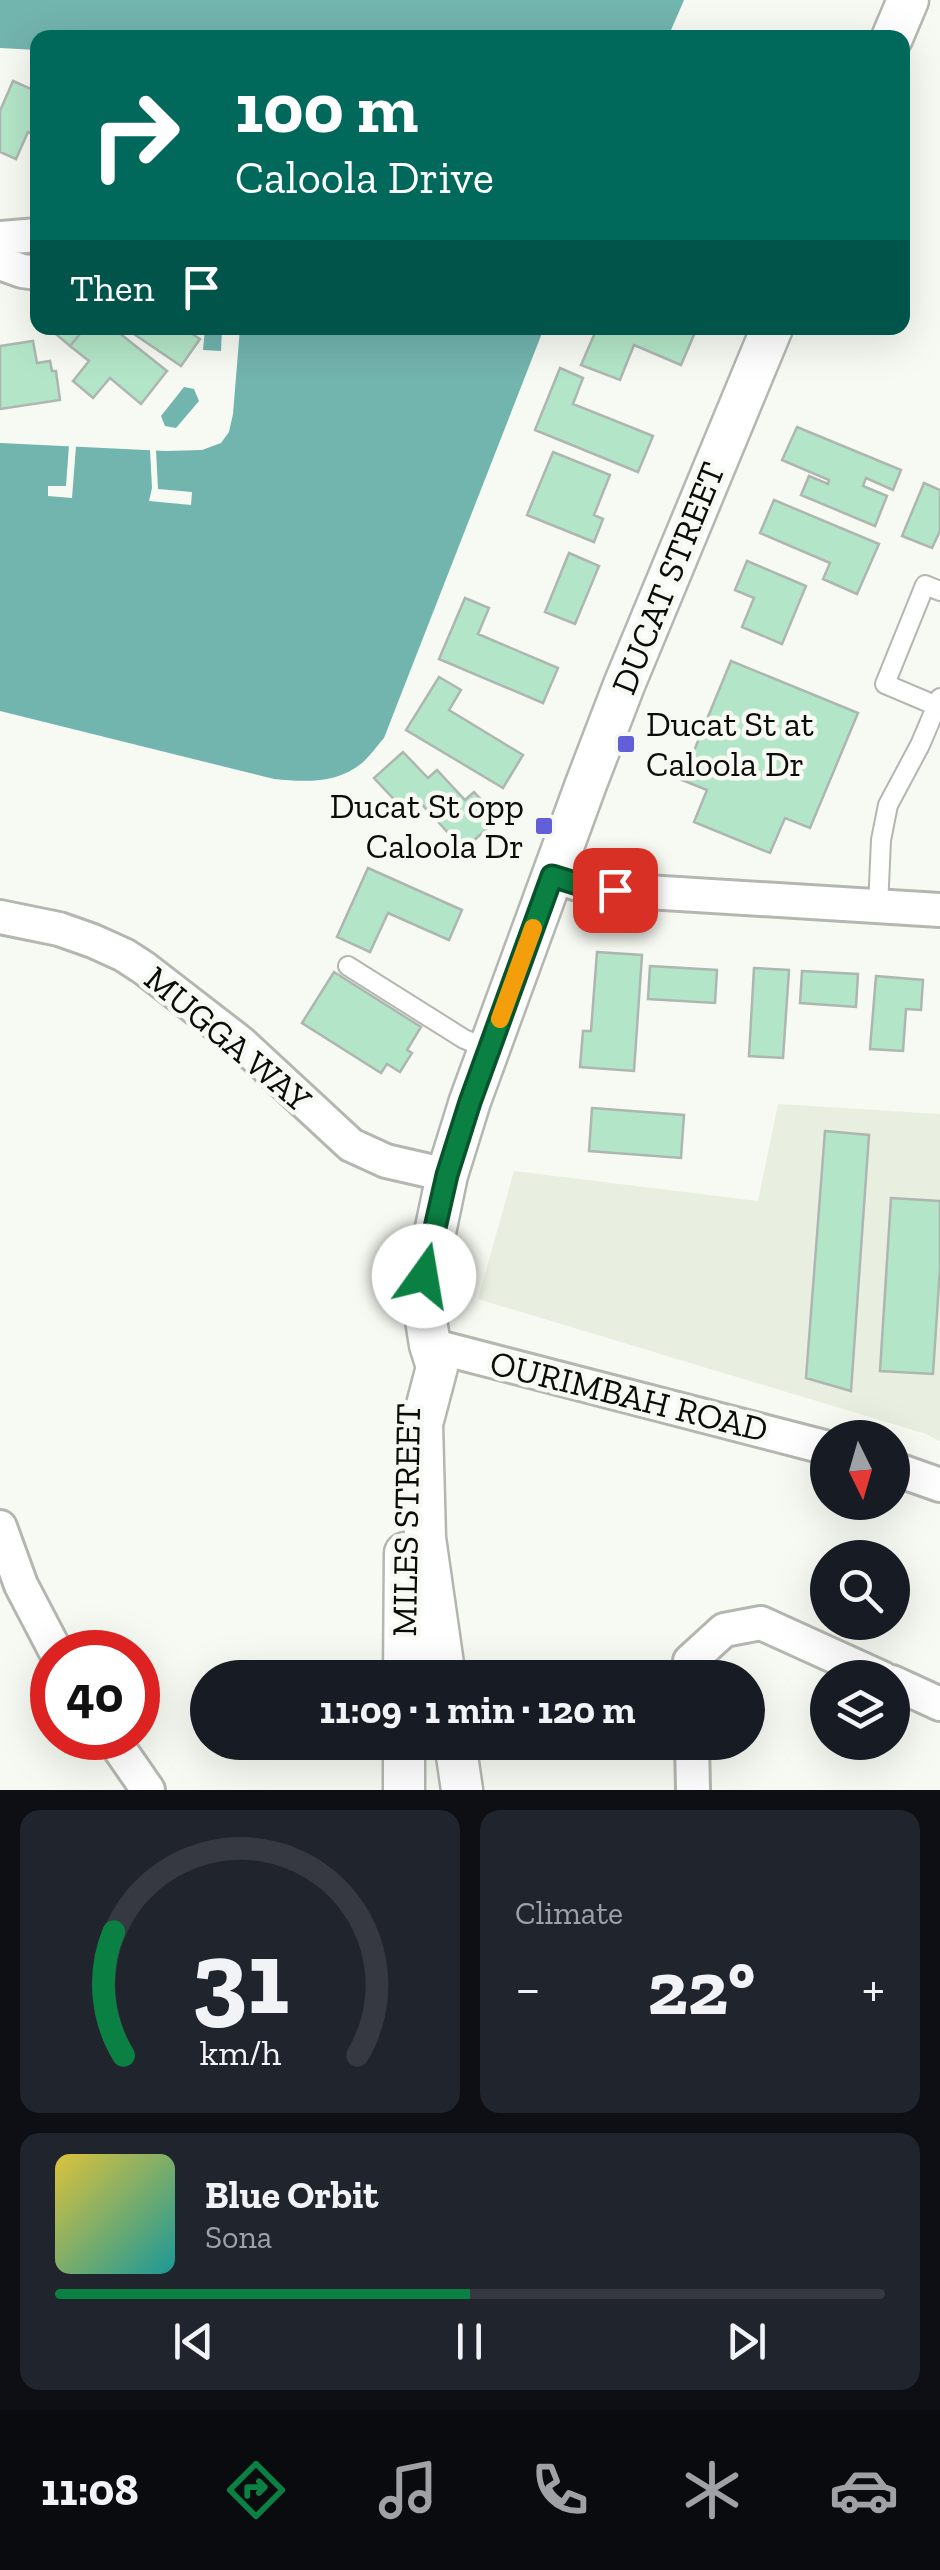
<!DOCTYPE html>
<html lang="en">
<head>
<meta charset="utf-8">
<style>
	:root { --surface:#171b24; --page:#20242c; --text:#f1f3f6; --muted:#9ea1a6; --line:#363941; --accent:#0b8043 }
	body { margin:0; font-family:"Zilla Slab",serif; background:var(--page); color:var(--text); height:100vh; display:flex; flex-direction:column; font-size:38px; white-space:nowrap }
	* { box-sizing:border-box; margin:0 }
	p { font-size:32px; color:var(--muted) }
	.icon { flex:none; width:55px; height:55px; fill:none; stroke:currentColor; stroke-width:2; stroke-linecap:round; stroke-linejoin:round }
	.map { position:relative; height:1790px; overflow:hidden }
	.details { display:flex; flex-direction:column; gap:20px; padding:20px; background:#0d0f14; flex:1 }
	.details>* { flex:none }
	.banner { position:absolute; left:30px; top:30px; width:880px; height:305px; border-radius:20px; box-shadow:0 10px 40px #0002; background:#00695c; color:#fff; overflow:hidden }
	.needle { width:65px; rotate:175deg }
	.tools { position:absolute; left:810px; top:1420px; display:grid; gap:20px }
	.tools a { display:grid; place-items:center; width:100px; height:100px; border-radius:50%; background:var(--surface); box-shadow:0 10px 40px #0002; font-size:50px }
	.speed { position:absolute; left:30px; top:1630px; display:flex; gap:20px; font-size:50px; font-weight:700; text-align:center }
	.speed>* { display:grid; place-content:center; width:130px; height:130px; border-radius:50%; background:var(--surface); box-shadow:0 10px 40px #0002; line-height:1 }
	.speed .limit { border:15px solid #d22; background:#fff; color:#111 }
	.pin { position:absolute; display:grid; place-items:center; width:85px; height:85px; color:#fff; margin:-42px; border-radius:20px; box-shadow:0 5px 15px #0006 }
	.me { position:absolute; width:110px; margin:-55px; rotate:13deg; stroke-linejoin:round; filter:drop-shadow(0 0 8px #0008) }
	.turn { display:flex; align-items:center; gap:35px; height:210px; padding:0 40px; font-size:45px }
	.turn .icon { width:130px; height:130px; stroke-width:2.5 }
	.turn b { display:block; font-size:70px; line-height:85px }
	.then { display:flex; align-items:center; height:95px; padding:0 40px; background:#0003; gap:20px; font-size:38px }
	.big { font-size:75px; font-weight:700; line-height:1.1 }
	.details .tile { flex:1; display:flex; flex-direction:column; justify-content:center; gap:15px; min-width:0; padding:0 35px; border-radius:20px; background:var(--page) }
	.details .dial { align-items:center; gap:0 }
	.dial svg { height:260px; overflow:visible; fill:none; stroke:var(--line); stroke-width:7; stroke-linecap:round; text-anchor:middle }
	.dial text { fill:var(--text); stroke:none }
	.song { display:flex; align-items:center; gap:30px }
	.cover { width:120px; height:120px; border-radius:15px; background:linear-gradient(135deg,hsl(50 70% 55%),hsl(180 70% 35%)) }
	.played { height:10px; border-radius:5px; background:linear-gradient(90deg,var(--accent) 50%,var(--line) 50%) }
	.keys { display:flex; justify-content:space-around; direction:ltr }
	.heat { display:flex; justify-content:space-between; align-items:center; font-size:55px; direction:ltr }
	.details .tiles { flex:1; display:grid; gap:20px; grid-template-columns:1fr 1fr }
	.tile:last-child { grid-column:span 2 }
	.trip { position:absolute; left:190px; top:1660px; width:575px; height:100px; border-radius:50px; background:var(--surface); box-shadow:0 10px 40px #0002; font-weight:700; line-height:100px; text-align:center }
	.tab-bar { display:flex; height:160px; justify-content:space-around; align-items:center; background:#090b0e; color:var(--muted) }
	.tab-bar .icon { width:70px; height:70px }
	.tab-bar .current { color:var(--accent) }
	.tab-bar b { font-size:45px; color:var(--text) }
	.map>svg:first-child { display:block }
	.built { fill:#e8efe0 }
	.water { fill:#72b4ae }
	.pier { fill:#f6faf2 }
	.building { fill:#b3e6c8; stroke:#aeb6b1; stroke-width:2.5 }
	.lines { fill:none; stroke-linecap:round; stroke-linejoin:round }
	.service-casing { stroke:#b4b7b0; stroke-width:22 }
	.minor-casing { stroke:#b4b7b0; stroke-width:38 }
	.tertiary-casing { stroke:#b4b7b0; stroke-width:45 }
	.service { stroke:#fff; stroke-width:18 }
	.minor { stroke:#fff; stroke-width:32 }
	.tertiary { stroke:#fff; stroke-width:40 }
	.route-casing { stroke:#07532c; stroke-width:25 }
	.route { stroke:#0b8043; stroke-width:18 }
	.slow { stroke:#f59e0b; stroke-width:18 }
	.poi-dot { fill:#635fd8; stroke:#f6faf2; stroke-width:4 }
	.labels { text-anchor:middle; stroke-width:9; stroke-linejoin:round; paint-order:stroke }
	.street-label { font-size:35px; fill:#0b0c0a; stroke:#f6faf2 }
	.poi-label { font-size:35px; fill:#0b0c0a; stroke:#f6faf2; text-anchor:start }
</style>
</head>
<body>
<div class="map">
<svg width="940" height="1790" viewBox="0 0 940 1790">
	<rect width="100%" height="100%" fill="#f6faf2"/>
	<path class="built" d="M778,1104l162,10v327l-14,-7 -448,-135 36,-128 244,30z"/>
	<path class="water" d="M0,0h684l-16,37 -630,1 -1,12 -37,-2z
		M205,328h17l-1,23 -18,-1z
		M240,328h304l-160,410c-7,8 -14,18 -22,25 -25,21 -57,19 -88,16l-274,-68v-268l166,8 36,-1 19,-7 8,-11 4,-18z
		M184,387l10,2 5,12 -23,27 -11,-2 -4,-10z"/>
	<path class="pier" d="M69,445l7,1 -4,52 -24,-2v-10h18z
		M150,450h6l2,39 34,3 -1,13 -42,-4 3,-13z"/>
	<path class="building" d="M13,81l25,11v44l-10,-4 -12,27 -16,-7v-41z
		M53,328h32l-15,18 -19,-16z
		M85,328h28l54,43 -26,33 -31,-26 -17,20 -20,-17 16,-20 -19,-15z
		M125,328h58l17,11 -19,27z
		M597,328h92l7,2 -15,35 -47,-20 -14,35 -39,-15z
		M33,341l4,22 13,-2 2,10h4l4,29 -60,9v-63z
		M560,368l23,10 -10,26 80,32 -15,36 -103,-42z
		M797,427l104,43 -8,20 -27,-12 -3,8 24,10 -12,30 -74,-31 8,-19 19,8 1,-4 -47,-20z
		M553,452l57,23 -16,40 9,4 -9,23 -67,-27z
		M924,483l16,7v41l-8,17 -30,-12z
		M774,500l105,44 -22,50 -34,-15 7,-16 -70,-30z
		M569,553l30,13 -24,58 -30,-12z
		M747,561l59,25 -24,58 -40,-17 12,-29 -19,-8z
		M465,598l24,10 -11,26 80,34 -15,35 -104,-44z
		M731,661l127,52 -48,115 -25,-10 -15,35 -76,-31 13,-32 -25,-10z
		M439,677l22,13 -12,20 74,45 -20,33 -97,-58z
		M403,752l25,26 9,-8 28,30 9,-8 24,26 -34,32 -49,-53 -12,12 -29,-31z
		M368,868l94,42 -13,30 -61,-27 -18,39 -33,-15z
		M597,952l45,3 -8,116 -54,-4 3,-36h8z
		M650,966l67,4 -2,33 -67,-4z
		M754,968l35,2 -6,88 -34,-2z
		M802,971l56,3 -2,33 -56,-4z
		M334,972l87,55 -14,23 5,3 -12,19 -13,-8 -6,9 -79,-50z
		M876,976l47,4 -2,30 -15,-1 -3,42 -33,-2z
		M592,1108l92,7 -3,43 -92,-7z
		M825,1131l44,4 -18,256 -45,-13z
		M891,1198l49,3v67l-7,106 -53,-3z"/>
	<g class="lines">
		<defs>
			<path id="service" d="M937,706l-52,-22 40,-99 15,6
				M878,907l3,-67 7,-35 32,-60 20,-47
				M348,966l116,73 25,10"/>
			<path id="minor" d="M0,238l38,-3
				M0,263l22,8 16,2
				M552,876l26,8 37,6 325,20
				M0,917l59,12 34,12 31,14 20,13 97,75 110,102 35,16 61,14
				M430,1345l398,103
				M892,1468l48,17
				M0,1527l21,58 35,67
				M690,1678v-17l34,-31 37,-7 121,55
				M892,1682l48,22
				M112,1738l36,52
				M692,1742l1,48"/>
			<path id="tertiary" d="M892,38l16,-38
				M404,1678l1,-125
				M445,1678l-20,-140 -3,-114 15,-57 -7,-22 -8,-50 25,-120 23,-74 116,-317 38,-99 148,-357
				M455,1742l7,48
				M404,1790v-48"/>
		</defs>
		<use href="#service" class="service-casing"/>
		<use href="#minor" class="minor-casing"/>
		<use href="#tertiary" class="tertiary-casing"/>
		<use href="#service" class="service"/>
		<use href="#minor" class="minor"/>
		<use href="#tertiary" class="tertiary"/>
	</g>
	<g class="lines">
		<defs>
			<path id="route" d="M424,1276l23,-101 23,-73 82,-226 26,8 37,6"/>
		</defs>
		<use href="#route" class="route-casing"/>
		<use href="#route" class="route"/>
		<path class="slow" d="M500,1019l33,-91"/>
	</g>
	<g class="poi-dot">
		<rect x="616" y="734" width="20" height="20" rx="5"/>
		<rect x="534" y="816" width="20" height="20" rx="5"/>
	</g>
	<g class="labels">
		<g class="street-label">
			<text transform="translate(668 578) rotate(-68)" y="12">DUCAT STREET</text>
			<text transform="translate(228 1039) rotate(40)" y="12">MUGGA WAY</text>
			<text transform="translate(629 1396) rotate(14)" y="12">OURIMBAH ROAD</text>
			<text transform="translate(406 1520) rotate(-89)" y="12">MILES STREET</text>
		</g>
		<g class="poi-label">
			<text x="646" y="736">Ducat St at<tspan x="646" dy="40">Caloola Dr</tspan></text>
			<text x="524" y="818" text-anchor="end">Ducat St opp<tspan x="524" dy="40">Caloola Dr</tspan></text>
		</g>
	</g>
</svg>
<div class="tools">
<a><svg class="needle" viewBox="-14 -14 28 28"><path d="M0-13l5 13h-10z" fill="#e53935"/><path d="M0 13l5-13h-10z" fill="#9ea1a6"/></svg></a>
<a><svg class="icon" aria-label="search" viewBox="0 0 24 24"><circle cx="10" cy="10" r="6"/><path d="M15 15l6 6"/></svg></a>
<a><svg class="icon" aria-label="layers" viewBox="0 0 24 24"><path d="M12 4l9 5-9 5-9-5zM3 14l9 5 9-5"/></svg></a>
</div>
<div class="speed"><div class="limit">40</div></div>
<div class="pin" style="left:615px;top:890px;background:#d93025"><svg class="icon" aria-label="arrive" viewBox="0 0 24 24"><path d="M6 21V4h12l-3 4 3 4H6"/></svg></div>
<svg class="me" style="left:424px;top:1276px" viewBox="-20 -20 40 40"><circle r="19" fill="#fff"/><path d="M0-13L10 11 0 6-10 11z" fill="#0b8043"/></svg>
<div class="trip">11:09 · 1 min · 120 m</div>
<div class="banner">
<div class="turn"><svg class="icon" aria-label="right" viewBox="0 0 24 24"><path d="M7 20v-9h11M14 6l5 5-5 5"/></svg><div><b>100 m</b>Caloola Drive</div></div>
<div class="then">Then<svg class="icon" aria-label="arrive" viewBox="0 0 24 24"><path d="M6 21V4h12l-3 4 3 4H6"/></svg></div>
</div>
</div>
<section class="details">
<div class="tiles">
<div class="tile dial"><svg viewBox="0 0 100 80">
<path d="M14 69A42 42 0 1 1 86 69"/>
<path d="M14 69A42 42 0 0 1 11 31" stroke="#0b8043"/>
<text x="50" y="56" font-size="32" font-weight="700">31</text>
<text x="50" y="72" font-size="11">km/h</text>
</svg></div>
<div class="tile"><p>Climate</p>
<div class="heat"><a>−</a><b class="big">22°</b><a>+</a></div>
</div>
<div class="tile">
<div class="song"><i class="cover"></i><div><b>Blue Orbit</b><p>Sona</p></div></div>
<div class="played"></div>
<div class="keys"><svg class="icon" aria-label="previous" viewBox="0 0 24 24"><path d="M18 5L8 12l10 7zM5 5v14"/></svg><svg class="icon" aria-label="pause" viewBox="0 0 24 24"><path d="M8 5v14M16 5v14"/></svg><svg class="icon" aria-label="next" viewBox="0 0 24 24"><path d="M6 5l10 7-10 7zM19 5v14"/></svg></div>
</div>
</div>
</section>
<nav class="tab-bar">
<b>11:08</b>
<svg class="icon current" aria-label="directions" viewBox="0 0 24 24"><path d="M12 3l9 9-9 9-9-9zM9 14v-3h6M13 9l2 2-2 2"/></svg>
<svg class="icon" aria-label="music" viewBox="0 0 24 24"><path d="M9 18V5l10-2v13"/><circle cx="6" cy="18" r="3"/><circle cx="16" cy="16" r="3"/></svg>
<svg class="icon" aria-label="phone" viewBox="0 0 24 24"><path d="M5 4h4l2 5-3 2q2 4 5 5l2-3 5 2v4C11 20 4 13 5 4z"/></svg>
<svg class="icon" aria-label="climate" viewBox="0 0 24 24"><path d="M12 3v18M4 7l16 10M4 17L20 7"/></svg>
<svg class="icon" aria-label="car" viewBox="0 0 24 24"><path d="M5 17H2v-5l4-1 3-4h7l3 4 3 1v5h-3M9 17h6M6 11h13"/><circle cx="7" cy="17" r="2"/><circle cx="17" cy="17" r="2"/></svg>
</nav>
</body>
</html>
